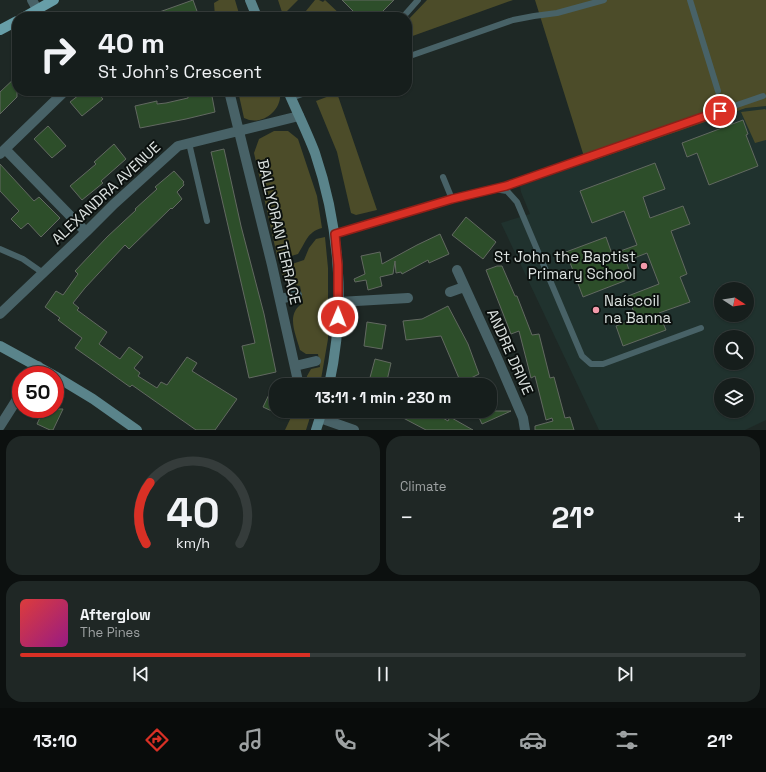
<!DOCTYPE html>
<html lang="en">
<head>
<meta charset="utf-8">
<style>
	:root { --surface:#161e1c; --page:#1f2725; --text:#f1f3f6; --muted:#9ea2a3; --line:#353c3b; --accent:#d93025 }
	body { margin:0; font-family:"Space Grotesk",sans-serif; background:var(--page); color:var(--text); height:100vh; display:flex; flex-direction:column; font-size:15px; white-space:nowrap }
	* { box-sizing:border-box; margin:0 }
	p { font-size:13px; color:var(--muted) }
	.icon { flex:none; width:22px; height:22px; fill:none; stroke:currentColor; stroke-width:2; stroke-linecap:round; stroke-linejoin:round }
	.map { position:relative; height:430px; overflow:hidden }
	.drawer { display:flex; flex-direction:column; gap:6px; padding:6px; background:#0c100f; flex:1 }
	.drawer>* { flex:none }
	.guide { position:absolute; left:12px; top:12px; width:400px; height:84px; border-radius:16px; box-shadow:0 1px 3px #0004,0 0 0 1px var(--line); background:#161e1c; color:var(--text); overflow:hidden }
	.needle { width:26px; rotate:102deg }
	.controls { position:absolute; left:714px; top:282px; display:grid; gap:8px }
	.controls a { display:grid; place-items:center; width:40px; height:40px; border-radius:50%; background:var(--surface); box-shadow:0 1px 3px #0004,0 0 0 1px var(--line); font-size:20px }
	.speed { position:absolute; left:12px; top:366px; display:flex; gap:8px; font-size:20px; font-weight:700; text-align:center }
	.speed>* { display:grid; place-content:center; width:52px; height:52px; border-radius:50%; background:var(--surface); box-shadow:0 1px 3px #0004,0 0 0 1px var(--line); line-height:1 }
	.speed .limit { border:6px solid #d22; background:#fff; color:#111 }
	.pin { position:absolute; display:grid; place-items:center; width:34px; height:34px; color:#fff; margin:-17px; border:2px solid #fff; border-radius:50%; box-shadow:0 1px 4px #0007 }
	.me { position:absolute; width:44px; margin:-22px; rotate:1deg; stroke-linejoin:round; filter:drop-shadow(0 0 3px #0008) }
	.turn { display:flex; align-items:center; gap:14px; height:84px; padding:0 20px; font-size:18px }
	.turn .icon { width:52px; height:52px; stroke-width:2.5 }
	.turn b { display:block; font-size:28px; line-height:34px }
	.big { font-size:30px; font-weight:800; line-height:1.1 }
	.drawer .card { flex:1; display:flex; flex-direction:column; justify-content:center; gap:6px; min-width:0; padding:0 14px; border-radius:16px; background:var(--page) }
	.drawer .dial { align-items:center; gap:0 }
	.dial svg { height:104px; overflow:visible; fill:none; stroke:var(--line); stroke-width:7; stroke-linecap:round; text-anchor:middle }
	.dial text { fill:var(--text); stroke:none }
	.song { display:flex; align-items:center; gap:12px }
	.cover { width:48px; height:48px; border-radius:6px; background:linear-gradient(135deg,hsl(0 70% 55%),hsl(310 70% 35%)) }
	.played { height:4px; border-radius:2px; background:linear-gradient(90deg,var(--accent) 40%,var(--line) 40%) }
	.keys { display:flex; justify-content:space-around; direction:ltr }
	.heat { display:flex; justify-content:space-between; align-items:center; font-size:22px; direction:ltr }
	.drawer .tiles { flex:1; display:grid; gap:6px; grid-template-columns:1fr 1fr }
	.card:last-child { grid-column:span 2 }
	.trip { position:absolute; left:269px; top:378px; width:228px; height:40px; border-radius:16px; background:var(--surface); box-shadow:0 1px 3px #0004,0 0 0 1px var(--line); font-weight:800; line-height:40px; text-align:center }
	.dock { display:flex; height:64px; justify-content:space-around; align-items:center; background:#090c0b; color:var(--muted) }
	.dock .icon { width:28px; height:28px }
	.dock .on { color:var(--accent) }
	.dock b { font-size:18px; color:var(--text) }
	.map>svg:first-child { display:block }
	.built { fill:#20322e; fill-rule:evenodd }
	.green { fill:#4c4c29 }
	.building { fill:#2d4e2a; stroke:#626961 }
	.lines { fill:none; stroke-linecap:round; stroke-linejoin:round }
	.lane { stroke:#486267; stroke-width:6 }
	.street { stroke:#486267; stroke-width:10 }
	.secondary { stroke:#5a848b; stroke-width:10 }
	.primary { stroke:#679ea8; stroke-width:10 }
	.route-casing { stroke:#8d1f18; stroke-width:10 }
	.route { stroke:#d93025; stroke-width:7 }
	.poi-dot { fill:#f39aaa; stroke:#0b100e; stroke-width:1.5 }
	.labels { text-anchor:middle; stroke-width:4; stroke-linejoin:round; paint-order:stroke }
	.street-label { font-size:15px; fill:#dae0de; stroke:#0b100e }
	.poi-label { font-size:15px; fill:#dae0de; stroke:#0b100e; text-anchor:end }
</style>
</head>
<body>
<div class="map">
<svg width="766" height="430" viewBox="0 0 766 430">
	<rect width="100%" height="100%" fill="#1e2825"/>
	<path class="built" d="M766,106v314l-21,10h-146l-98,-207 29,-9 -9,-22 -1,-6 7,-3 219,-75zM721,289h26v26h-26zM721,337h26v26h-26zM721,385h26v26h-26z"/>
	<path class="green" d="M219,0h16l5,17h-25l-1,-14z
		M278,0h20l-15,15z
		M315,0h4l4,2 2,-2 18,17h-42z
		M427,0h86l-106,38v-17z
		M535,0h231v106l-20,2 -160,55z
		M238,91h42c3,19 -18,36 -36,27z
		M337,93l40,117 -21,5 -5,-2 -14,-61 -21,-51z
		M765,109l1,1v30l-11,3 -14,-31z
		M274,131h14l10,8 19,57 5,32c-15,4 -16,14 -24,26l-20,6 -24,-107 5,-14z
		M325,237l3,31v71l-8,46h-16l2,-2 1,-7 4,-7 9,-2 -2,-13h-12l-6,-4c-4,-16 -15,-36 3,-47l-3,-17c-14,-2 -16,-5 -20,-18l24,-8 5,-12 7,-9z
		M294,411h18l-6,19h-21z"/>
	<path class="building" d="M193,0l5,14 -8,3h-39v-2z
		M342,0h52l-17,17h-18z
		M17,76v21l-17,17v-22z
		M84,91h12l7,8 -21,17 -12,-14z
		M211,91l4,21 -29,7 -46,9 -5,-22 22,-5v3l9,-1 22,-5v-2z
		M743,120l5,14 -2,1 12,31 -49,19 -12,-32 -10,4 -5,-14z
		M48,126l18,20 -14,12 -18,-19z
		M114,144l12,15 -25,22 2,2 -21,17 -12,-14 26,-22 -2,-2z
		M224,149l17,77 23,88 12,58 -27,6 -7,-32 13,-3 -44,-191z
		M655,163l10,26 -22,8 7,21 33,-12 7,18 -19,7 16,43 -7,3 10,25 -31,11 7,17 -43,16 -7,-20 20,-8 -8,-22 31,-12 -12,-31 -21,8 6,17 -49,19 -17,-45 40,-15 6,17 25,-9 -13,-34 -32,12 -12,-32z
		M0,164l34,37 5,-4 21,21 -19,19 -13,-14 -7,6 -10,-10 8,-8 -19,-20z
		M174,171l10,11 -1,1 1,2 -7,7 5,7 -10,10 -1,-1 -42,41 -4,-4 -40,43 -12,15 6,5 -2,2 30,22 -8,12 21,15 9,-12 14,10 -9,11 6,5 -2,3 19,12 4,-6 6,3 20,-28 10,6 -5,8 45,28 -22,31h-19l-64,-45 -2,2 -35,-25 -20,-14 7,-10 -24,-18 2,-2 -15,-11 11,-16 7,4 15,-21 -3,-3 32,-34 29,-27 -1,-1 22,-20 -2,-2z
		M466,217l30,25 -13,17 -31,-24z
		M440,234l9,20 -20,9 -1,-3 -26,14 -1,-2 -5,1 -1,-12 -2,13 -13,3 2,9 -14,4 -2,-10 -11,2 -1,-3 11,-5 -4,-18 19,-4 2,12 35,-19z
		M497,266h5l13,30h2l15,39 7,-1 11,44 4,-1 11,41 5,-1 4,13h-39v-4l18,-5 -1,-3 -6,2 -11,-44 -4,2 -12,-47 -8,3 -25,-64z
		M448,306l20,38 11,30 -18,9 -20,-47 -35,4 -3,-19 19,-2z
		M367,322l19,3 -4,24 -18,-3z
		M375,359l16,4 -5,22h-18z
		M276,380v33l-13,-6z
		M44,409h19l-10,21h-3l-13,-6z
		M390,411h41l17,10 2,-4 23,13h-47z
		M476,411h35l-29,13z"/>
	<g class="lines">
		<path class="lane" d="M690,0l28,91
			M403,17l15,-17
			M407,57l106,-37 21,-4 23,-3 47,-13
			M291,98l20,-7
			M189,143l18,78
			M443,177l9,22
			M496,188l267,-92
			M335,234l117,-35 42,-10 13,2 10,11 65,154 9,8h12l98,-36
			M0,249l23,10 20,14"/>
		<path class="street" d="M32,0l5,9
			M229,91l43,174 26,116
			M5,149l81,83
			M0,154l65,-63
			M457,270l41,90 25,58 2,12
			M450,292l14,-5
			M280,299l17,-4
			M339,302l69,-4
			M0,314l86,-82 28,-28 64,-58 121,-30
			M295,366l21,-5
			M32,375l6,-9
			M320,418l34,12
			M0,426l21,-33"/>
		<path class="secondary" d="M250,0l7,17
			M288,91c9,21 19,41 27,62 25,74 31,155 14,232
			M0,346l53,29
			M55,376l38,23 44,31
			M316,430l6,-19"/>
		<path class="primary" d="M24,17l30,-17
			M0,30l17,-9"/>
	</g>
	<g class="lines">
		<defs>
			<path id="route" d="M338,317v-52l-3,-31 117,-35 54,-13 214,-75"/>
		</defs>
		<use href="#route" class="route-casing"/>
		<use href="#route" class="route"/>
	</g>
	<g class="poi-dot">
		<circle cx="644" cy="266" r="4"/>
		<circle cx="596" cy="310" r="4"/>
	</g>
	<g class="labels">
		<g class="street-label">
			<text transform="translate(106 193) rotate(-43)" y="5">ALEXANDRA AVENUE</text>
			<text transform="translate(279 232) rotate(77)" y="5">BALLYORAN TERRACE</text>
			<text transform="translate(510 352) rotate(66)" y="5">ANDRE DRIVE</text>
		</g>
		<g class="poi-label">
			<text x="636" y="262">St John the Baptist<tspan x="636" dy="17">Primary School</tspan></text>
			<text x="604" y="306" text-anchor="start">Naíscoil<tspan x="604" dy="17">na Banna</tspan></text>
		</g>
	</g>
</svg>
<div class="controls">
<a><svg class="needle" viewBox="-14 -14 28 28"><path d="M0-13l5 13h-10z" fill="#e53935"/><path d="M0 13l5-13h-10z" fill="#9ea2a3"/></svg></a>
<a><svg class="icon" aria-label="search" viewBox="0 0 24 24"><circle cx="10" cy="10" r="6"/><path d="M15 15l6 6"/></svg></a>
<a><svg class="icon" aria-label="layers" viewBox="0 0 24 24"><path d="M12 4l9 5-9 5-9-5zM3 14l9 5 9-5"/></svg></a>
</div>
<div class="speed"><div class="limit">50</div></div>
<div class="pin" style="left:720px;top:111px;background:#d93025"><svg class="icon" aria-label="arrive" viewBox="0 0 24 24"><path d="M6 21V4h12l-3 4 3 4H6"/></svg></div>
<svg class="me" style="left:338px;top:317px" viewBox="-20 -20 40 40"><circle r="17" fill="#d93025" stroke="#fff" stroke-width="3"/><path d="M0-11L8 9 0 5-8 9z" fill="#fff"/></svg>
<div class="trip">13:11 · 1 min · 230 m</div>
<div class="guide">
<div class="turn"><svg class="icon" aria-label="right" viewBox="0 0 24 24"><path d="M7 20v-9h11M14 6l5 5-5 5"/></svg><div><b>40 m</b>St John's Crescent</div></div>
</div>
</div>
<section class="drawer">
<div class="tiles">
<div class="card dial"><svg viewBox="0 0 100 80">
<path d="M14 69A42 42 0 1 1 86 69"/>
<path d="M14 69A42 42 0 0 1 17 22" stroke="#d93025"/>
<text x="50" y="56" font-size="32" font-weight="700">40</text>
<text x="50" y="72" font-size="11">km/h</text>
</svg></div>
<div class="card"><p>Climate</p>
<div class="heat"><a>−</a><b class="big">21°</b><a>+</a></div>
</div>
<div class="card">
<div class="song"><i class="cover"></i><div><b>Afterglow</b><p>The Pines</p></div></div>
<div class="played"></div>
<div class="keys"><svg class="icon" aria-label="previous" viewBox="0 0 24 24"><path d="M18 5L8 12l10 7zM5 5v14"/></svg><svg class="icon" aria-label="pause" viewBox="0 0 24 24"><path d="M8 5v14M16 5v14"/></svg><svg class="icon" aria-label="next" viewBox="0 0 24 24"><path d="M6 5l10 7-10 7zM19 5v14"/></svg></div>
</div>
</div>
</section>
<nav class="dock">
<b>13:10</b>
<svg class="icon on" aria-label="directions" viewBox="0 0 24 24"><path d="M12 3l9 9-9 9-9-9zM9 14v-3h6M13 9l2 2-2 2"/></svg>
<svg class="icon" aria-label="music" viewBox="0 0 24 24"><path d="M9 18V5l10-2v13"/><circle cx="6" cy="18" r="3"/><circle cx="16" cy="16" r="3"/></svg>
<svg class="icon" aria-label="phone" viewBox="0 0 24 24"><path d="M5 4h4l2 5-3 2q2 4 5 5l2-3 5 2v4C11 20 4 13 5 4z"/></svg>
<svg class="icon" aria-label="climate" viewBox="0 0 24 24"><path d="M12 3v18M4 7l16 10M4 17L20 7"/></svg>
<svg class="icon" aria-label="car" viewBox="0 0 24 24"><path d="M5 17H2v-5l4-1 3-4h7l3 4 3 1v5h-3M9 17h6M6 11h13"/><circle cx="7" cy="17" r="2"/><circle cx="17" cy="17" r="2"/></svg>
<svg class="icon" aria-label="filters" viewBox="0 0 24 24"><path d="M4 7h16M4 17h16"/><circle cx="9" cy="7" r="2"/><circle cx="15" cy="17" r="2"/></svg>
<b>21°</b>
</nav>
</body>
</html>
